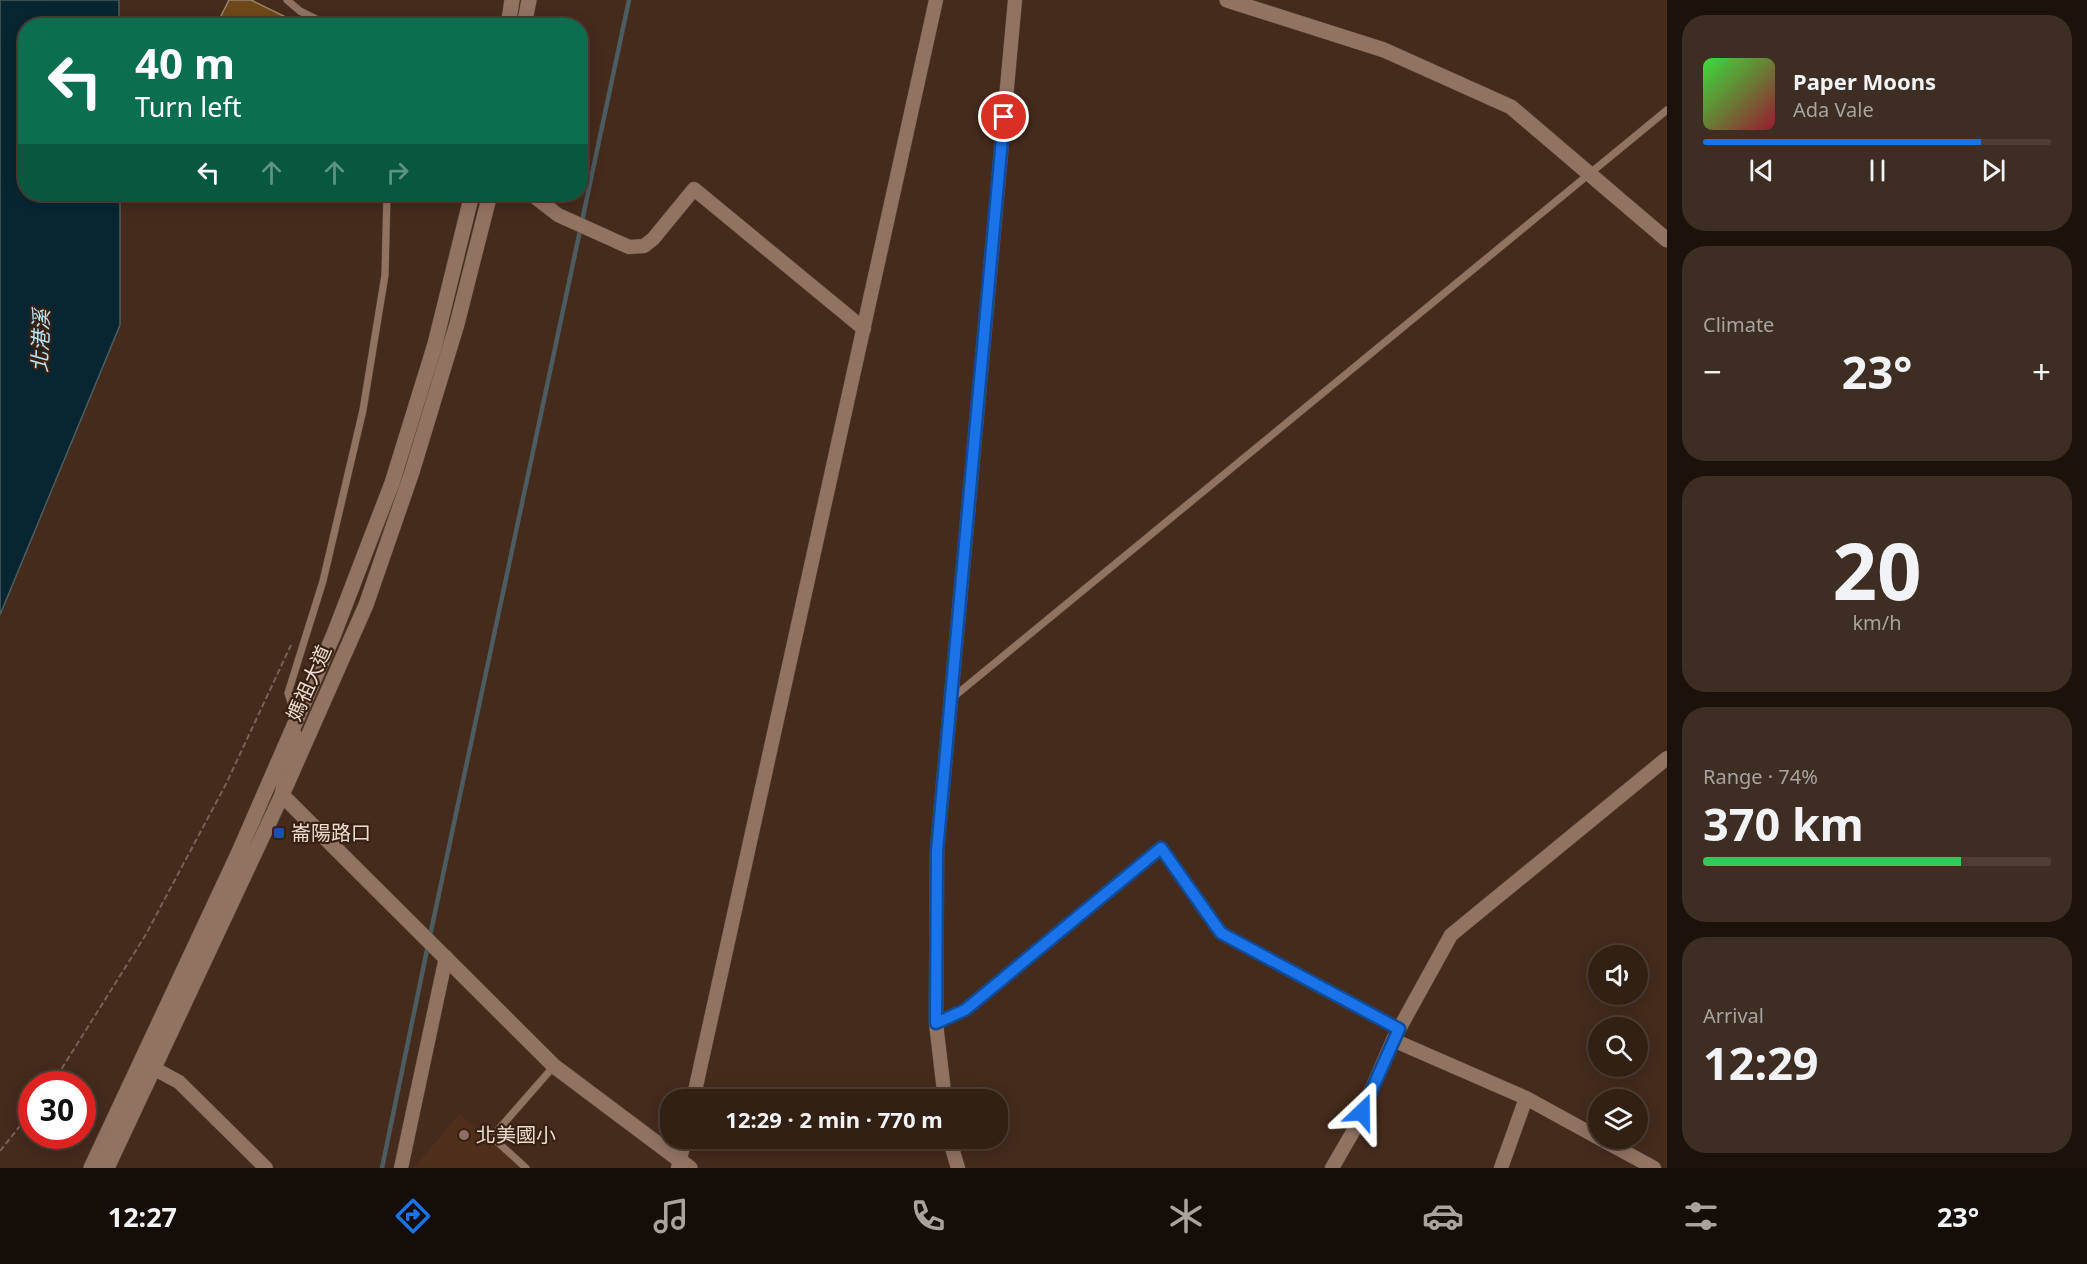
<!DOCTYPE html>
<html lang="en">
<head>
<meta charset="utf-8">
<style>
	:root { --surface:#332015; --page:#3e2d22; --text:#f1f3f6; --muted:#a9a3a0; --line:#4e3e34; --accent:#1a73e8 }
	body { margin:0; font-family:"Noto Sans","Noto Sans TC",sans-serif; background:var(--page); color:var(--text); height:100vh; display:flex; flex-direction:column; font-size:22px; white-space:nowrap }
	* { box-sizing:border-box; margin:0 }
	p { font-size:20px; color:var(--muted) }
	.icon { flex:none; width:33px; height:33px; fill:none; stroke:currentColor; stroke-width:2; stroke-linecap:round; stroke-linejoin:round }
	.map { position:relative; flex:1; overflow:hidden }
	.details { display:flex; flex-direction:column; gap:15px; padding:15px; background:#1c120c; width:420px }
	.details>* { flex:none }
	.guide { position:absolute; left:18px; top:18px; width:570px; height:183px; border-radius:24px; box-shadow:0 3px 15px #0003,0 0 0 2px var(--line); background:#0b6e4f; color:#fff; overflow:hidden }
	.fabs { position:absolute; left:1588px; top:945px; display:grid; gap:12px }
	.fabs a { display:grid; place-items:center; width:60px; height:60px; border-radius:50%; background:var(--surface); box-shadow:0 3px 15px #0003,0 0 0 2px var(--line); font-size:30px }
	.speed { position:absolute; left:18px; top:1071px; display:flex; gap:12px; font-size:30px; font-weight:700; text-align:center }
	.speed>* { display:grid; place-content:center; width:78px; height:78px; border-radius:50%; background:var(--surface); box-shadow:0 3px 15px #0003,0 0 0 2px var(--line); line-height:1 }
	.speed .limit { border:9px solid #d22; background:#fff; color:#111 }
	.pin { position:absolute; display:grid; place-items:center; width:51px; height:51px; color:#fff; margin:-26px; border:3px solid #fff; border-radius:50%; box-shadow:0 2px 6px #0007 }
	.me { position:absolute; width:66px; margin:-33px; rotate:23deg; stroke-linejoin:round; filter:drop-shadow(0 0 4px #0008) }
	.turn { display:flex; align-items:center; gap:21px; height:126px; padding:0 18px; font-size:27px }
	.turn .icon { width:78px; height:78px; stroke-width:2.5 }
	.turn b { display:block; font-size:42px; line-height:51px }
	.lanes { display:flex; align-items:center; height:57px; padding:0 18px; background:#0003; justify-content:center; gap:30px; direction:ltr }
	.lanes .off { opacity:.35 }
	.big { font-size:45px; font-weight:700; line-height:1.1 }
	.details .card { flex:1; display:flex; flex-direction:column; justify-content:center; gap:9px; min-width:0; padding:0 21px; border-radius:24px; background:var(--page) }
	.details .dial { align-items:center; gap:0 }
	.dial b { font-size:78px; line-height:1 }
	.song { display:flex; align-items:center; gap:18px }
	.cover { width:72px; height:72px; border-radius:9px; background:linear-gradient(135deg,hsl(120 70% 55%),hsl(350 70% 35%)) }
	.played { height:6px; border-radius:3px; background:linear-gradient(90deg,var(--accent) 80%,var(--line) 80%) }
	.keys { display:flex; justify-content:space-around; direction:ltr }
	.heat { display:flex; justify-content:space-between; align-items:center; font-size:33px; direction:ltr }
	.charge { height:9px; border-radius:4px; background:linear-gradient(90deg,#34c759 74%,var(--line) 0) }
	.trip { position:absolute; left:660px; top:1089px; width:348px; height:60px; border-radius:24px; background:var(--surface); box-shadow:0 3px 15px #0003,0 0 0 2px var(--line); font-weight:700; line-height:60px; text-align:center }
	.dock { display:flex; height:96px; justify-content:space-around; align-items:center; background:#140d08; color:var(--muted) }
	.dock .icon { width:42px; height:42px }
	.dock .selected { color:var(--accent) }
	.dock b { font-size:27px; color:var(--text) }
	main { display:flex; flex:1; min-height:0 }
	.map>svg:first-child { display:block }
	.built { fill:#4f2f1c }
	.water { fill:#072631; stroke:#4c5c61; stroke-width:1.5 }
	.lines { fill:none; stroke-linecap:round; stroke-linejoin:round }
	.stream { stroke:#4c5c61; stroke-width:4.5 }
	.building { fill:#6f4819; stroke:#9b846c; stroke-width:1.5 }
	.service-casing { stroke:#5c473a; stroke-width:8 }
	.minor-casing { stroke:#5c473a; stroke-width:15 }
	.tertiary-casing { stroke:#5c473a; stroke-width:16 }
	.secondary-casing { stroke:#5c473a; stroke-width:16 }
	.path { stroke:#786255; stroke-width:2; stroke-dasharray:6 3; stroke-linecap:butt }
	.service { stroke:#917362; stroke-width:7 }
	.minor { stroke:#917362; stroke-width:14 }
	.tertiary { stroke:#917362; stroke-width:15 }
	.secondary { stroke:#917362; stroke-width:15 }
	.route-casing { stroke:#114b97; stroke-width:15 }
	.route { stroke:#1a73e8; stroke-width:10 }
	.transit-dot { fill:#1a4fb4; stroke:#392112; stroke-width:2 }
	.education-dot { fill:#8d6e63; stroke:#392112; stroke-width:2 }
	.labels { text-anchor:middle; stroke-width:4.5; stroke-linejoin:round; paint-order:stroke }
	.street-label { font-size:20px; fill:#ecdbd2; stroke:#392112 }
	.poi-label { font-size:20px; fill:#ecdbd2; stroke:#392112; text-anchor:start }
	.water-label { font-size:21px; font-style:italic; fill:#b6e2f5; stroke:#392112 }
</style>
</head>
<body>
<main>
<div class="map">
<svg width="1667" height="1168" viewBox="0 0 1667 1168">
	<rect width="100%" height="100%" fill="#442b1c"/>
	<path class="built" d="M459,1114l53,41 14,13h-112z"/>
	<path class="water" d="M0,0h119v25l-93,1v168h94v131l-120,290z"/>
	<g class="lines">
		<path class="stream" d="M430,936l199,-936
			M382,1168l46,-223"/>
	</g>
	<path class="building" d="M229,0h22l53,26h-88z"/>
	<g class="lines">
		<defs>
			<path id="service" d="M287,0l13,11 30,15
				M951,699l716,-589
				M296,718l-8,-25 35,-112 40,-171 22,-135 2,-81
				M936,1023l29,-13 196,-162 60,85 178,96
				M526,1168l-34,-31 62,-71"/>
			<path id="minor" d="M531,194l27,21 71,32 15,-1 9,-7 41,-50 170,140
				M1393,1040l133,58 -25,70
				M155,1069l24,13 87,86
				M1526,1098l73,40
				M693,1100l243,-1100
				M945,1100l-9,-77 1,-172 78,-851
				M949,1138l9,30
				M1599,1138l55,30
				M401,1168l45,-211
				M678,1168l7,-30
				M1332,1168l22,-38 39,-90 58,-105 216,-177"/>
			<path id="tertiary" d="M1227,0l157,50 127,57 156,133
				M294,734l-12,61 272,271 136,102"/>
			<path id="secondary" d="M508,26l4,-26
				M524,26l5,-26
				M91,1168l147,-314 96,-220 58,-151 43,-139 37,-150
				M107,1168l175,-373 84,-190 46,-133 45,-148 33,-130"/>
		</defs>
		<use href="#service" class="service-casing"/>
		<use href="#minor" class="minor-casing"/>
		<use href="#tertiary" class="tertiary-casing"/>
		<use href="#secondary" class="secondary-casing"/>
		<path class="path" d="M52,1084l93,-148 81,-152 65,-139
			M0,1151l32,-40"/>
		<use href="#service" class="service"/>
		<use href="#minor" class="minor"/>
		<use href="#tertiary" class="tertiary"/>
		<use href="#secondary" class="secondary"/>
	</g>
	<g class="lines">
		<defs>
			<path id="route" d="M1004,117l-67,734 -1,172 29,-13 196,-162 60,85 178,96 -37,83"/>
		</defs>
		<use href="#route" class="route-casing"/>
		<use href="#route" class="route"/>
	</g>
	<rect class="transit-dot" x="273" y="827" width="12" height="12" rx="3"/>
	<circle class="education-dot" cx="464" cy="1135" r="6"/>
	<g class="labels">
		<g class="street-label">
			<text transform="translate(309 683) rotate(-66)" y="7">媽祖大道</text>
		</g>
		<g class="poi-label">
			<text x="291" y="840">崙陽路口</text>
			<text x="476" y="1142">北美國小</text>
		</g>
		<g class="water-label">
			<text transform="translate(41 341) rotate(-88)" y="7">北港溪</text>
		</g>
	</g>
</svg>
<div class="fabs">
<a><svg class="icon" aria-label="sound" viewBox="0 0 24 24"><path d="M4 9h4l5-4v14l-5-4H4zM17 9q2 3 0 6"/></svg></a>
<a><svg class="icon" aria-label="search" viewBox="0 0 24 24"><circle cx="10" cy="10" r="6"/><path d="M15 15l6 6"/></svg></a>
<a><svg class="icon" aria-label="layers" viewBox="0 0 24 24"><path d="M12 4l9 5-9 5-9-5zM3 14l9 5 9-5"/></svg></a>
</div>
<div class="speed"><div class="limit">30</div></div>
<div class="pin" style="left:1004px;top:117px;background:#d93025"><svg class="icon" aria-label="arrive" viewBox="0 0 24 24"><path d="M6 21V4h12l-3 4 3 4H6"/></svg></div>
<svg class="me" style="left:1362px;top:1112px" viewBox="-20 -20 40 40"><path d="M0-17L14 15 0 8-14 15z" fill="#1a73e8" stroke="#fff" stroke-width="4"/></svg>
<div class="trip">12:29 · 2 min · 770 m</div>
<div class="guide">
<div class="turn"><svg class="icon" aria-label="left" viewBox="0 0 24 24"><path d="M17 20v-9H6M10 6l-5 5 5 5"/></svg><div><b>40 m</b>Turn left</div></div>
<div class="lanes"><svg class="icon" aria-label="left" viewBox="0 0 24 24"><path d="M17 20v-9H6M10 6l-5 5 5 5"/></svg><svg class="icon off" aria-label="ahead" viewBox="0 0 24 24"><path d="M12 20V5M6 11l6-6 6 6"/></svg><svg class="icon off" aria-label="ahead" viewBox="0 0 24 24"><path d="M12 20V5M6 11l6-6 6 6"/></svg><svg class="icon off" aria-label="right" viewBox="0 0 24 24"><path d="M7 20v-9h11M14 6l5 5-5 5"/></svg></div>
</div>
</div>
<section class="details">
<div class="card">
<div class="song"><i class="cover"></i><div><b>Paper Moons</b><p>Ada Vale</p></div></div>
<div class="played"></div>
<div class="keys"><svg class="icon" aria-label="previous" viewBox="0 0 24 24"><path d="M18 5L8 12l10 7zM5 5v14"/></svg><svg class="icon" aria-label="pause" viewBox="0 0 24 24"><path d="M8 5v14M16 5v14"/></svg><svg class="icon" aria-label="next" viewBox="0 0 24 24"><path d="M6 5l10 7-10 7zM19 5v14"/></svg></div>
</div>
<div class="card"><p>Climate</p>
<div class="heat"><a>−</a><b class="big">23°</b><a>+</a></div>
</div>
<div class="card dial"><b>20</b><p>km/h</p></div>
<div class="card"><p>Range · 74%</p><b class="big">370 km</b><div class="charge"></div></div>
<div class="card"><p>Arrival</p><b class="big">12:29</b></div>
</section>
</main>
<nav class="dock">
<b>12:27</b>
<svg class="icon selected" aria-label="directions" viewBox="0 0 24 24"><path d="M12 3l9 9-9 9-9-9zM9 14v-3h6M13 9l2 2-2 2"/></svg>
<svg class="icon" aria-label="music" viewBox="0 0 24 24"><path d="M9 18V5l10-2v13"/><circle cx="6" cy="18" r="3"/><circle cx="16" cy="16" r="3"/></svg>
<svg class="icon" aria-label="phone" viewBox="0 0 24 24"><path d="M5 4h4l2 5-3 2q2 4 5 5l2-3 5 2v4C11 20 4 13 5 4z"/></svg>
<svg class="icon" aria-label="climate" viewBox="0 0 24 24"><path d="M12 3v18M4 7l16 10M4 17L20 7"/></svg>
<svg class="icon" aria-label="car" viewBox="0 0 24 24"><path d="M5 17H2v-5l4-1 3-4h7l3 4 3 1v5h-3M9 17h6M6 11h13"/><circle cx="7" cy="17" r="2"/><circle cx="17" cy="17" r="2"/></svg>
<svg class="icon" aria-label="filters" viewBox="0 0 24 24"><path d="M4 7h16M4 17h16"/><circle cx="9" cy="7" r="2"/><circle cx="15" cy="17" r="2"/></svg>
<b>23°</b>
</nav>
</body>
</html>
